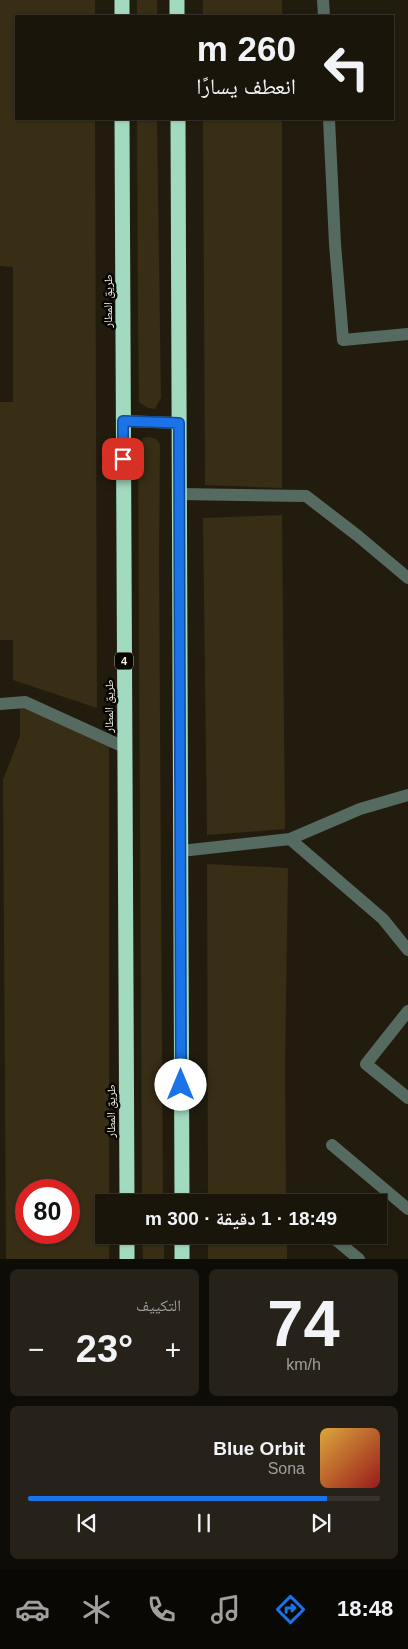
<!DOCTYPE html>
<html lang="ar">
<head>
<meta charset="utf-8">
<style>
	:root { --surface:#1a150b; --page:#272219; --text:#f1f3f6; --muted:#9f9f9d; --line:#38342c; --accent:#1a73e8 }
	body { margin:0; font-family:Helvetica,"Noto Naskh Arabic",sans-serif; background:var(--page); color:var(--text); direction:rtl; height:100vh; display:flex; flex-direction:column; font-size:19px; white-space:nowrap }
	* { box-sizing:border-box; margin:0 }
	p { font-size:16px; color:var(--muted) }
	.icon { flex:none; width:28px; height:28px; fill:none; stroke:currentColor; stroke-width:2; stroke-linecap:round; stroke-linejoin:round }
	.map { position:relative; height:1259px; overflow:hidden; direction:ltr }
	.sheet { display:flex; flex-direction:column; gap:10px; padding:10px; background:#0e0c06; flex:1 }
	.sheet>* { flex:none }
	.hud { position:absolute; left:15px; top:15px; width:379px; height:105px; border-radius:0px; box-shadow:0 1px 4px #0004,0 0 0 1px var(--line); direction:rtl; background:#1a150b; color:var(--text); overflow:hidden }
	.speed { position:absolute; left:15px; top:1179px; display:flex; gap:10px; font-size:25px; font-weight:700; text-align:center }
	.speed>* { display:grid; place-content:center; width:65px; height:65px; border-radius:50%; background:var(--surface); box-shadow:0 1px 4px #0004,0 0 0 1px var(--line); line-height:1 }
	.speed .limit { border:8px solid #d22; background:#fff; color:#111 }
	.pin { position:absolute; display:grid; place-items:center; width:42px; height:42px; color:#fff; margin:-21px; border-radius:10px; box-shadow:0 2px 8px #0006 }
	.me { position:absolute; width:55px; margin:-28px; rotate:0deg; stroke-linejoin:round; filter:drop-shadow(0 0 4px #0008) }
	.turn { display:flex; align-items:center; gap:18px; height:105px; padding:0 15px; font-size:22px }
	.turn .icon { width:65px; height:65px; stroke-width:2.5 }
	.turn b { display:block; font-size:35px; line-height:42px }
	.big { font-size:38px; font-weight:800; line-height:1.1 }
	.sheet .card { flex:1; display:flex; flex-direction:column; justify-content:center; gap:8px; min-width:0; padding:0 18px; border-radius:8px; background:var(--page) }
	.sheet .dial { align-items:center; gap:0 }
	.dial b { font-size:65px; line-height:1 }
	.song { display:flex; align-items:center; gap:15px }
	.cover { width:60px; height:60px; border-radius:8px; background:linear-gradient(135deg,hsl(40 70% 55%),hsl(0 70% 35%)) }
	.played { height:5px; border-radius:2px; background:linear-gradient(90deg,var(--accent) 85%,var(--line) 85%) }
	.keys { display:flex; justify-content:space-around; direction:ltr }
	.heat { display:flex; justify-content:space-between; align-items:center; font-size:28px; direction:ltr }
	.sheet .tiles { flex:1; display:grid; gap:10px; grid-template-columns:1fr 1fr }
	.card:last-child { grid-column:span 2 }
	.trip { position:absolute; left:95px; top:1194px; width:292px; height:50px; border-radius:0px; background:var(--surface); box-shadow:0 1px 4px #0004,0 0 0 1px var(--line); font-weight:800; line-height:50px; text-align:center; direction:rtl }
	.tab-bar { display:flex; height:80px; justify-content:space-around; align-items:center; background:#0a0804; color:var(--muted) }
	.tab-bar .icon { width:35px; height:35px }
	.tab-bar .on { color:var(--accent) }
	.tab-bar b { font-size:22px; color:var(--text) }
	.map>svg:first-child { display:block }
	.green { fill:#382d15; fill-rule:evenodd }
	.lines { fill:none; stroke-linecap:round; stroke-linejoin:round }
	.minor { stroke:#556a60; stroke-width:12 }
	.highway { stroke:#a2dac0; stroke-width:15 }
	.route-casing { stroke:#114b97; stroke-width:12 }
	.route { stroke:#1a73e8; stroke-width:9 }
	.labels { text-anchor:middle; stroke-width:5; stroke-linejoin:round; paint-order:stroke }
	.shield { fill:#090703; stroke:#aca9a1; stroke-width:1 }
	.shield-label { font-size:11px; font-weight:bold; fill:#f2eee5 }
	.street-label { font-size:12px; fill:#f2eee5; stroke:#090703 }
</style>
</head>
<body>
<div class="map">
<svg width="408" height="1259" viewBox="0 0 408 1259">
	<rect width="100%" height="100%" fill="#221c0f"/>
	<path class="green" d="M0,0h95v16h-79v103h79l2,589 -84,-28v-40h-13v-238h13v-135l-13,-1z
		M137,0h20v16h-20z
		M203,0h79v16h-79z
		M137,119h20l4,279 -6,11 -7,-1 -9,-6 -1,-83z
		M203,119h79v369l-77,-3z
		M149,437l7,2 4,5 -1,112 4,646h-21l-4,-755 5,-9z
		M282,515l3,314 -78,6 -4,-317z
		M20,705l89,41v456h-5v33h5v24h-103l-3,-479 17,-44zM26,1190h43v42h-43z
		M207,864l81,4 -3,199 1,135h-78z
		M142,1235h22v24h-21z
		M208,1235h79v24h-79z"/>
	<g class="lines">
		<path class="minor" d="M323,0l1,16
			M329,119l6,125 8,96 65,-6
			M123,421l56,2
			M180,494l126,2 52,40 50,42
			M0,704l25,-2 99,45
			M290,839l93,80 25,31
			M181,851l109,-12 70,-30 48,-14
			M408,1011l-42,53 42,34
			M332,1145l76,64
			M330,1235l29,24"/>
		<path class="highway" d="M122,0v16
			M177,0v16
			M122,119l5,1083
			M178,119l4,1083
			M127,1235v24
			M182,1235v24"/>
	</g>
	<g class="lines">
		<defs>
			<path id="route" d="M123,459v-38l56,2 2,662"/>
		</defs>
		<use href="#route" class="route-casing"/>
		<use href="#route" class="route"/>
	</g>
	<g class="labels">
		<rect class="shield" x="115" y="652.5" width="18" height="17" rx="4"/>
		<g class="shield-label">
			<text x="124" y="665">4</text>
		</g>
		<g class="street-label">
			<text transform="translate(108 301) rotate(-90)" y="4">طريق المطار</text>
			<text transform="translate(109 706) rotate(-90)" y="4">طريق المطار</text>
			<text transform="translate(111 1111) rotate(-90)" y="4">طريق المطار</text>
		</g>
	</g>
</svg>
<div class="speed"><div class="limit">80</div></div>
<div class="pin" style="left:123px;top:459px;background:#d93025"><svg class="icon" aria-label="arrive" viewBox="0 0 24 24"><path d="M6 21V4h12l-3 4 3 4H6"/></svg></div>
<svg class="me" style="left:181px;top:1085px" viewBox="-20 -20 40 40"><circle r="19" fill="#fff"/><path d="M0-13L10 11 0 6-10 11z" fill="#1a73e8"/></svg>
<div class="trip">18:49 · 1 دقيقة · 300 m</div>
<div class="hud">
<div class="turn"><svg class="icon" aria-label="left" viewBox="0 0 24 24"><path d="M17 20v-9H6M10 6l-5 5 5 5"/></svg><div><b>260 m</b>انعطف يسارًا</div></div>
</div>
</div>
<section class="sheet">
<div class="tiles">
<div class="card dial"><b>74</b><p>km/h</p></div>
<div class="card"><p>التكييف</p>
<div class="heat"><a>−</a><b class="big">23°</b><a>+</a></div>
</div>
<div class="card">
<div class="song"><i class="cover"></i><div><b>Blue Orbit</b><p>Sona</p></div></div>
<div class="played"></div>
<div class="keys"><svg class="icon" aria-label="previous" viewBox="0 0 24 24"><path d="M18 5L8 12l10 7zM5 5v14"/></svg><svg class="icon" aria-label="pause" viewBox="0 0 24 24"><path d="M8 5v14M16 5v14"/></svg><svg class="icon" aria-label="next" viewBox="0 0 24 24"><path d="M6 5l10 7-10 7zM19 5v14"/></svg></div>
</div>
</div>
</section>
<nav class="tab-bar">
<b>18:48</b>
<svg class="icon on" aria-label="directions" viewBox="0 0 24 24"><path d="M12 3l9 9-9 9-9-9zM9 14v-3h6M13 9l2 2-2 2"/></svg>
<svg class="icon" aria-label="music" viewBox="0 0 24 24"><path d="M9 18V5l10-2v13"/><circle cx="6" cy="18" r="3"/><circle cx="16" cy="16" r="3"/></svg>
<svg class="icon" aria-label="phone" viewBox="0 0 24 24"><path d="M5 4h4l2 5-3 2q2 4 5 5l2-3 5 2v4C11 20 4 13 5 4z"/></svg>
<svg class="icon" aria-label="climate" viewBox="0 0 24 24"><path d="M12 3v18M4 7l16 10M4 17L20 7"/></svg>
<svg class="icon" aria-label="car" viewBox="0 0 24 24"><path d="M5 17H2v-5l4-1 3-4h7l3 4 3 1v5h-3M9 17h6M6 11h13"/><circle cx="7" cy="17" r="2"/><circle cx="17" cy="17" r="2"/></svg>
</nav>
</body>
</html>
